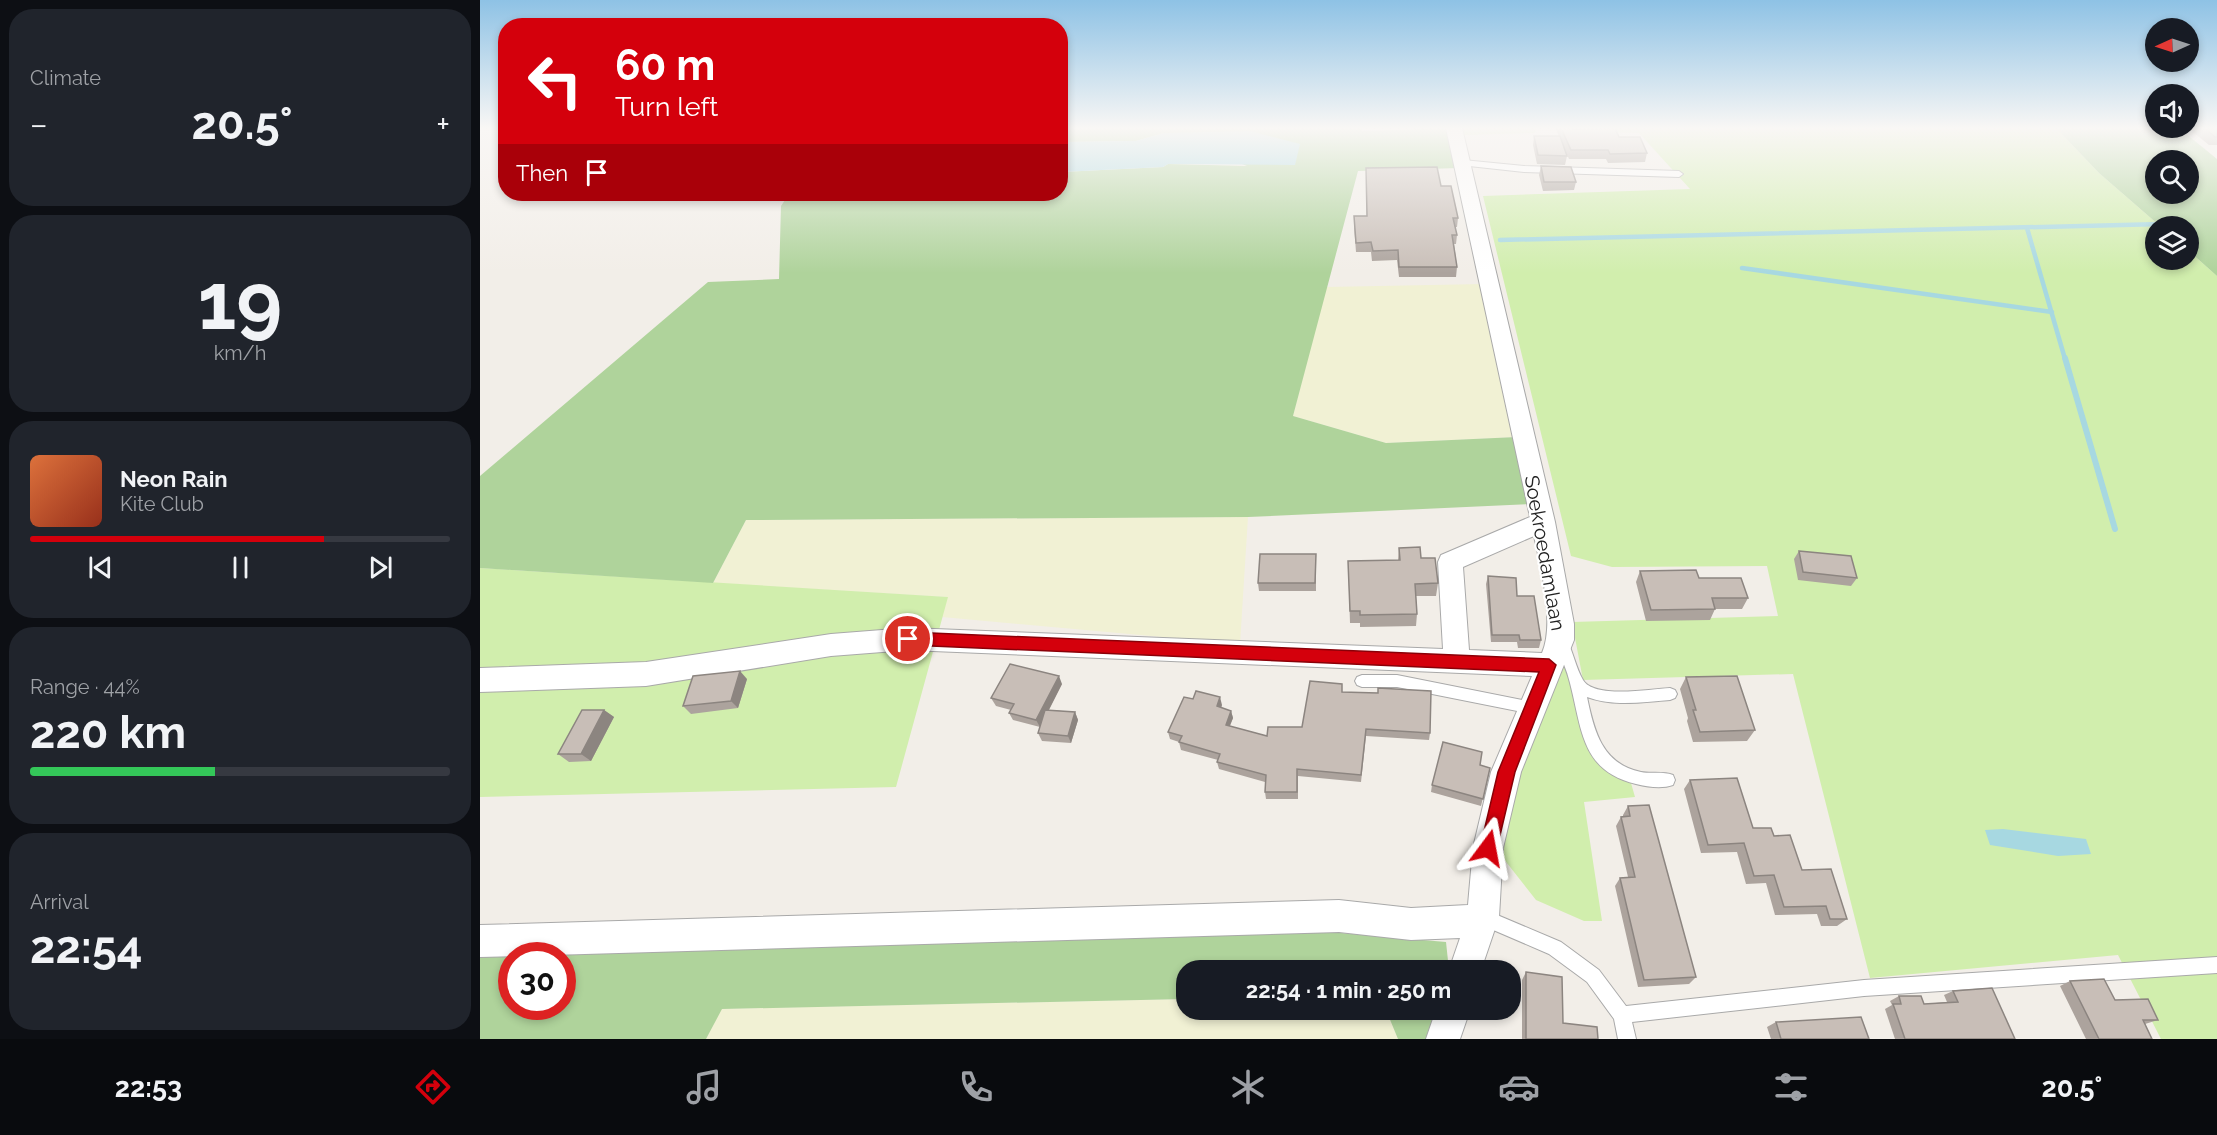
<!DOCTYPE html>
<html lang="en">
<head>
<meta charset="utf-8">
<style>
	:root { --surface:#171b24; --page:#20242c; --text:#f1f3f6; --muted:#9ea1a6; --line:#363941; --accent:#d4000c }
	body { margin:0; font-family:Raleway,sans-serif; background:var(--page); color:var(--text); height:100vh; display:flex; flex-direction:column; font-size:22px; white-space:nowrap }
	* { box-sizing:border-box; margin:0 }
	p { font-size:20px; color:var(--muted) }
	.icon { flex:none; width:33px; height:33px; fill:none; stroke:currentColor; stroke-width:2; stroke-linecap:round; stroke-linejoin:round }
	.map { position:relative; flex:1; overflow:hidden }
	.details { display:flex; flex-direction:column; gap:9px; padding:9px; background:#0d0f14; width:480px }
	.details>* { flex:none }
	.guide { position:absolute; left:18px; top:18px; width:570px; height:183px; border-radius:24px; box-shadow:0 3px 9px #0003; background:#d4000c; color:#fff; overflow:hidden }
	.needle { width:39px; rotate:267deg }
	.tools { position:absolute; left:1665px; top:18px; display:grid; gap:12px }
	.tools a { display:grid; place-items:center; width:54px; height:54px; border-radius:50%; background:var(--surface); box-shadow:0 3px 9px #0003; font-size:30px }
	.speed { position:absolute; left:18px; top:942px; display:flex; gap:12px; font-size:30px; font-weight:700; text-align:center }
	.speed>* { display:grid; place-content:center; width:78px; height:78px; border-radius:50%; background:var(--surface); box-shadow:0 3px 9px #0003; line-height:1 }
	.speed .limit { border:9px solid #d22; background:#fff; color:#111 }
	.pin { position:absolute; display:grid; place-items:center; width:51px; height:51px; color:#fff; margin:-26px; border:3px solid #fff; border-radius:50%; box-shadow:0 2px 6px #0007 }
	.me { position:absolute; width:66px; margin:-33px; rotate:13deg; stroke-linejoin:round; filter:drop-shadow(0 0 4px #0008) }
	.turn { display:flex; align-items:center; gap:21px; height:126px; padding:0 18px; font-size:27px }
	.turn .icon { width:78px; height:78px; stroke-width:2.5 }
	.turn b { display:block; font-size:42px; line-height:51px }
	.then { display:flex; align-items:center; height:57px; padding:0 18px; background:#0003; gap:12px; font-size:22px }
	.big { font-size:45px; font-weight:700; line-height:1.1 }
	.details .card { flex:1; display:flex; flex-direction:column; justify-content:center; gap:9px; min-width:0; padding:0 21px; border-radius:24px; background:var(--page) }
	.details .dial { align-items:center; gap:0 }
	.dial b { font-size:78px; line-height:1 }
	.song { display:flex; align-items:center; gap:18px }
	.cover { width:72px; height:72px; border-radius:9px; background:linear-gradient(135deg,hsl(20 70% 55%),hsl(10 70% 35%)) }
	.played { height:6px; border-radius:3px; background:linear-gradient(90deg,var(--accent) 70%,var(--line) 70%) }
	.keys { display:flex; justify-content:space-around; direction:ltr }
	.heat { display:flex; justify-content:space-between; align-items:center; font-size:33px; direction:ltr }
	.charge { height:9px; border-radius:4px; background:linear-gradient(90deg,#34c759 44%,var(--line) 0) }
	.trip { position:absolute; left:696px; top:960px; width:345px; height:60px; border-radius:24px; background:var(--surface); box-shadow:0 3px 9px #0003; font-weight:700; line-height:60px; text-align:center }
	.dock { display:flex; height:96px; justify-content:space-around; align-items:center; background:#090b0e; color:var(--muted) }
	.dock .icon { width:42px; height:42px }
	.dock .current { color:var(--accent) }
	.dock b { font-size:27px; color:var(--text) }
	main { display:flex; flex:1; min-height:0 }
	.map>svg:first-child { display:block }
	.farmland { fill:#f1f1d4 }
	.grass { fill:#d1eead }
	.forest { fill:#afd39b; fill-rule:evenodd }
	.water { fill:#a7d8e1 }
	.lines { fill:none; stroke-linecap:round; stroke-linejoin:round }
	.stream-far1 { stroke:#a7d8e1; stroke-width:4.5 }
	.stream { stroke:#a7d8e1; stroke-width:6 }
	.lane-casing { stroke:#a9a9a9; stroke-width:2 }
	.street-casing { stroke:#a9a9a9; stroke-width:2 }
	.lane { fill:#fff; fill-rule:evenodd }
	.street { fill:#fff; fill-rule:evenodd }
	.wall { fill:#aca39d }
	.shaded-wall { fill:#8c8580 }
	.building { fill:#c8beb7; stroke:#8c8580; stroke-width:1.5 }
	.route { fill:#d4000c; stroke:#8a0008; stroke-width:1.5 }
	.labels { text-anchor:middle; stroke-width:4.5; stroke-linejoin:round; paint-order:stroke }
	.street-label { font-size:20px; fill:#222; stroke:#fff }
</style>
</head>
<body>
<main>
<section class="details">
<div class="card"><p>Climate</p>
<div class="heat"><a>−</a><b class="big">20.5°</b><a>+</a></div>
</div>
<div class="card dial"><b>19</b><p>km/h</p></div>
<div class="card">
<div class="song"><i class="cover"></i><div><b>Neon Rain</b><p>Kite Club</p></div></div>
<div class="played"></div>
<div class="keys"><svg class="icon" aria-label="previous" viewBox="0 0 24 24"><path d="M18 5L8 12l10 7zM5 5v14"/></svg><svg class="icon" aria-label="pause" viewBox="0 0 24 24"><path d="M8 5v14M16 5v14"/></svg><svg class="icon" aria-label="next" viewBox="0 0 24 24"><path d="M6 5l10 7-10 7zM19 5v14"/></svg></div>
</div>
<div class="card"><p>Range · 44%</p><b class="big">220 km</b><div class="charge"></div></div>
<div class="card"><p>Arrival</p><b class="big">22:54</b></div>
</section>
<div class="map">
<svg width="1737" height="1039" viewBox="0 0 1737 1039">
	<rect width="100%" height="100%" fill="#f2eee8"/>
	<path class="farmland" d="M1004,284l33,153 -131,6 -93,-27 33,-129z
		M768,517l-8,127 -298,-27 5,-20 -234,-14 33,-63z
		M706,999v11h200l12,29h-692l15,-30z"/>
	<path class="grass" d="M981,128h75l-1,5 -73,2z
		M1098,128h478l43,45 61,53h-4v34h32l1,-9 28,25v763h-56l-43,-84 -248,23 -77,-304 -210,6 -11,-58 206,-6 -11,-50 -155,1 -41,-11 -88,-360 207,-7 -51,-56 -61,-2z
		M0,568l468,29 -52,190 -416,10z
		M1084,646l25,105 16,18 26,14 4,14 -51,5 18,119h-18l-48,-21 -33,-42 -4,-23z"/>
	<path class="forest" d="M581,128h301v3l87,-3 10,40 -101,3 -65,245 93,27 131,-6 15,67 -284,13 -502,3 -33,63 -233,-15v-92l228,-194 71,-3 2,-73 8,-12h271l1,-22 102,-5 5,-3 79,2 -83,-33 -28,8 -75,1z
		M1576,128h123l38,31v117l-28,-25 -1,-25h-28l-61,-53zM1708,160v34h-32v-34z
		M838,931l128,11 3,28h-263v29l-464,10 -16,30h-226v-86zM32,956h50v50h-50z
		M906,1010h56l-14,29h-30z"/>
	<path class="water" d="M770,131l50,13 -5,21 -127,-1 -5,3 -102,5v-30l75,-1 28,-8z
		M1523,829l83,10 5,15 -33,2 -68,-11 -5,-15z"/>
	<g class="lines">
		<path class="stream-far1" d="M1547,228l38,131
			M1020,240l662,-16
			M1262,268l310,44"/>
		<path class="stream" d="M1585,358l50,171"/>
		<defs>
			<path id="lane" d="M983,160l61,6 155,5 4,3 -4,3 -155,-5 -64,-7 -1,-2z
				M1082,638l5,2c6,12 9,28 16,40 11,19 68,9 87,8l5,2 2,4 -2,4 -5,2c-28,2 -56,7 -83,-3 7,34 15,67 54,75 10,2 22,-1 32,3l2,5 -2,5c-11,4 -25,2 -37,-1 -55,-13 -54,-55 -66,-101 -3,-13 -9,-26 -15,-39l2,-4z
				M882,675h35l135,27 5,2 2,4 -2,4 -5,2 -135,-27h-35l-5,-2 -2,-4 2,-4z
				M1003,909l78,33 38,28 27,36 238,-26 353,-23v16l-353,23 -232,26 4,17h-18l-4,-20 -27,-37 -38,-28 -72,-31 -2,-6 2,-6z"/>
			<path id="street" d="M966,128h16l93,394 19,102v16l-53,132 -18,76 -4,69 -18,53h-32l11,-32 -49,2 -72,-8 -859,25v-32l859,-25 72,8 57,-3 5,-57 18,-76 41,-96 -624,-26 -77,6 -185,30 -166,6v-24l166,-6 185,-28 77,-6 535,21 -5,-87 3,-7 89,-38zM1054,536c7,32 21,87 8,117l-73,-3 -6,-83z
				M956,1010h34l-10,29h-34z"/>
		</defs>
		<use href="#lane" class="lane-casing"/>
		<use href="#street" class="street-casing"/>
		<use href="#lane" class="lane"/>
		<use href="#street" class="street"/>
	</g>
	<path class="wall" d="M1075,128h18v1l46,8 28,16 -2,9 -37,1 -2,-4h-37l-6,-13 4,10 -2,9 -28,-1 -4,-19 1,-9h25z
		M1708,128h29v17h-8z
		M1061,166l35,16 -2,8 -31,1 -4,-16z
		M961,186l17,32 -1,9h-2l2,8 -1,9h-2l3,23 -1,10h-57l-2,-17 -25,1 -1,-9h-15l-2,-26v-10h13z
		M919,548l22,10 17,25 -2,13h-20l1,18 -1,12 -56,1v-4h-10l-2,-62 50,-1z
		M1319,551l58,27 -6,8 -53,-6 -4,-21z
		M836,554v37h-57l-1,-8z
		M1160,571l59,7 49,20 -6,11h-27l-5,11 -64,1 -10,-39z
		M1008,576l29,20 24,44 -2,8h-21l-1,-6h-26l-5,-58z
		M1206,677l69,53 -8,11 -54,1 -6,-21 1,-3 -8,-29z
		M267,679l-9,29 -47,6 -8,-8z
		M582,684l-13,26 26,2 3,8 -7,23 -29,-2 -4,-8 2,-6 -27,-7 -4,-7 2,-3 -15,-4 -5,-8z
		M862,692l88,41 -1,7 -63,-4 -5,46 -63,-6v23h-32l-1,-7v-10l-46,-13 -2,-7 1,-2 -37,-10 -2,-8 -9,-3 -2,-7 54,-27 -1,3 10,3 2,7 -3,8 37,10 35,-9z
		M124,710l10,7 -23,44 -22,1 -11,-8z
		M1010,768l-9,38 -50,-14 1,-7z
		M1210,780l63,48 21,8 28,34 45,49 -10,7h-16l-4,-12 -42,1 -9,-32 -20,1 -9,-32 -36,1 -17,-64z
		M1148,806l68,171 -7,7 -51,3 -23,-101 5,-8 8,-1 -12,-51 5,-9 2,-1v-1z
		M1046,972l37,51 35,16h-76v-59z
		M1590,981l45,19 43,20 -13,4 7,15h-66l-26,-53z
		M1473,991l62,48h-120l-10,-30 7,-4 -2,-4 9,-5 25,8 23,-2 -3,-7z
		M1296,1022l93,17h-98l-4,-12z"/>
	<path class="shaded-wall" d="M260,671l7,8 -9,29 -7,-7z
		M579,676l3,8 -22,43 -4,-7z
		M740,697l2,8 -4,9 -1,-8z
		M124,710l10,7 -23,44 -10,-7z
		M751,711l2,7 -6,14 -1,-7z
		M595,712l3,8 -7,23 -3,-7z"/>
	<path class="building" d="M1081,128h12v1l42,-1 4,9h21l7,16 -37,1 -2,-4h-37z
		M1725,128h12v9h-2z
		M1054,136h26l7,20 -29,-1z
		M1061,166l30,1 5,15h-32z
		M957,167l4,19h10l7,32h-5l4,17h-5l5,32h-58l-1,-17 -25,1 -2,-9 -15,1 -2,-27h13l-1,-48z
		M940,547l1,11h14l3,25 -23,1 2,30 -57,1v-4h-10l-2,-50 52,-1 -1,-12z
		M1319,551l52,5 6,22 -54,-6z
		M780,554h56l-1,29h-57z
		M1216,570l3,8h42l7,20h-36l3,11 -64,1 -11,-39z
		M1008,576l28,2 1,18h17l7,44h-21l-1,-5h-27z
		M530,664l49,12 -23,44 -27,-7 5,-9 -23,-6z
		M260,671l-9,30 -48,5 10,-30z
		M1257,676l18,54 -55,2 -7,-22h3l-10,-33z
		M830,681l32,3v8l36,1v-5l53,3 -1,42 -64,-4 -5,46 -64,-6v23h-32l1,-17 -49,-13 3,-8 -41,-12 3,-6 -14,-4 16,-35 9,2 3,-8 24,6 -3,9 14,5 -5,14 41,11 1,-9h34z
		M102,710h22l-23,44h-23z
		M565,710l30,2 -7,24 -30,-3z
		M963,742l39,10 -2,13 10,3 -7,31 -51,-14z
		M1257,778l16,50h18l3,8 16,-1 12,35 29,-1 16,50h-17l-4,-13 -42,1 -10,-32 -20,1 -10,-33 -36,2 -18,-65z
		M1169,805l47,172 -52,3 -24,-102 15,-1 -14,-60 9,-1 -2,-10z
		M1046,972l36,5 1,46 34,4 1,12h-72z
		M1624,979l11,21 33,-1 10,21h-15l9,19h-53l-29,-58z
		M1512,988l23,51h-110l-12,-35h8l-2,-8h22l3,8 34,-2 -5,-11z
		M1381,1017l8,22h-88l-5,-17z"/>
	<linearGradient id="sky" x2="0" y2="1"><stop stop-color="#8ec2e5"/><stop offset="0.47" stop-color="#f9f7f5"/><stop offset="1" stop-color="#f9f7f5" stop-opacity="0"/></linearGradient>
	<rect width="1737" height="273" fill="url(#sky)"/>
	<path class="route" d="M428,632l641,27 7,6 -41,107 -18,76 -2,6 -7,3 -6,-3 -2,-6 18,-76 41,-100 -631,-27 -7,-6z"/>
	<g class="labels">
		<g class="street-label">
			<text transform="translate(1065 553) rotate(80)" y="7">Soekroedamlaan</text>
		</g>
	</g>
</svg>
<div class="tools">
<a><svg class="needle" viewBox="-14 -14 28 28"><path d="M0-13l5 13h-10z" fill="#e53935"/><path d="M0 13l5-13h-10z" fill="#9ea1a6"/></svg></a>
<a><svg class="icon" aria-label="sound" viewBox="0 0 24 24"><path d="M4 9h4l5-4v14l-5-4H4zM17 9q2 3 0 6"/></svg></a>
<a><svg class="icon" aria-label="search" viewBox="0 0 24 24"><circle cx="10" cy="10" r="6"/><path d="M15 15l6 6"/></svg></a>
<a><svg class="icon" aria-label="layers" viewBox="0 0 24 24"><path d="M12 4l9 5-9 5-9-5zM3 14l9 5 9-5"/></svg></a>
</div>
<div class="speed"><div class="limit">30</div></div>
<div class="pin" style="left:428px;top:639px;background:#d93025"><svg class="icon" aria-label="arrive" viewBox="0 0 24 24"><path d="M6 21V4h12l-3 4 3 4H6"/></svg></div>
<svg class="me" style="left:1008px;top:848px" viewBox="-20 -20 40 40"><path d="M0-17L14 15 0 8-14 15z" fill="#d4000c" stroke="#fff" stroke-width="4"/></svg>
<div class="trip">22:54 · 1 min · 250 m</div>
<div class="guide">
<div class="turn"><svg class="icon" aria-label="left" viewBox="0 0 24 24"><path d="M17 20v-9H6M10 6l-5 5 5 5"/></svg><div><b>60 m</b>Turn left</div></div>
<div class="then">Then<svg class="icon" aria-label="arrive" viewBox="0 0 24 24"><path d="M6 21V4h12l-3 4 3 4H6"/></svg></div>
</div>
</div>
</main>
<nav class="dock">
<b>22:53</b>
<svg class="icon current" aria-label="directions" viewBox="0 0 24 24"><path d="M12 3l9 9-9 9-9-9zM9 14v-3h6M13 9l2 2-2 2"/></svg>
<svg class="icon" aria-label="music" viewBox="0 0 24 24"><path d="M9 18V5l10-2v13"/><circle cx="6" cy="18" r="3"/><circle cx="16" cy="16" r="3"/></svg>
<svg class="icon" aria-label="phone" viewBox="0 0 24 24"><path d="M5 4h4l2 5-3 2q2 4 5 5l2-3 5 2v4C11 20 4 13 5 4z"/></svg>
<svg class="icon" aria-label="climate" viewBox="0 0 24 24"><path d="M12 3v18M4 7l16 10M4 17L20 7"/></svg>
<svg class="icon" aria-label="car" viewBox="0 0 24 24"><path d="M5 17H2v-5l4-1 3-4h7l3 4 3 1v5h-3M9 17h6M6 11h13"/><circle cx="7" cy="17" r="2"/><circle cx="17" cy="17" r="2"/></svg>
<svg class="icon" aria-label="filters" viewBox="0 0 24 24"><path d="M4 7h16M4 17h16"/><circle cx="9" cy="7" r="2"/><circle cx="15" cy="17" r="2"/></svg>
<b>20.5°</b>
</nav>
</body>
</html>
